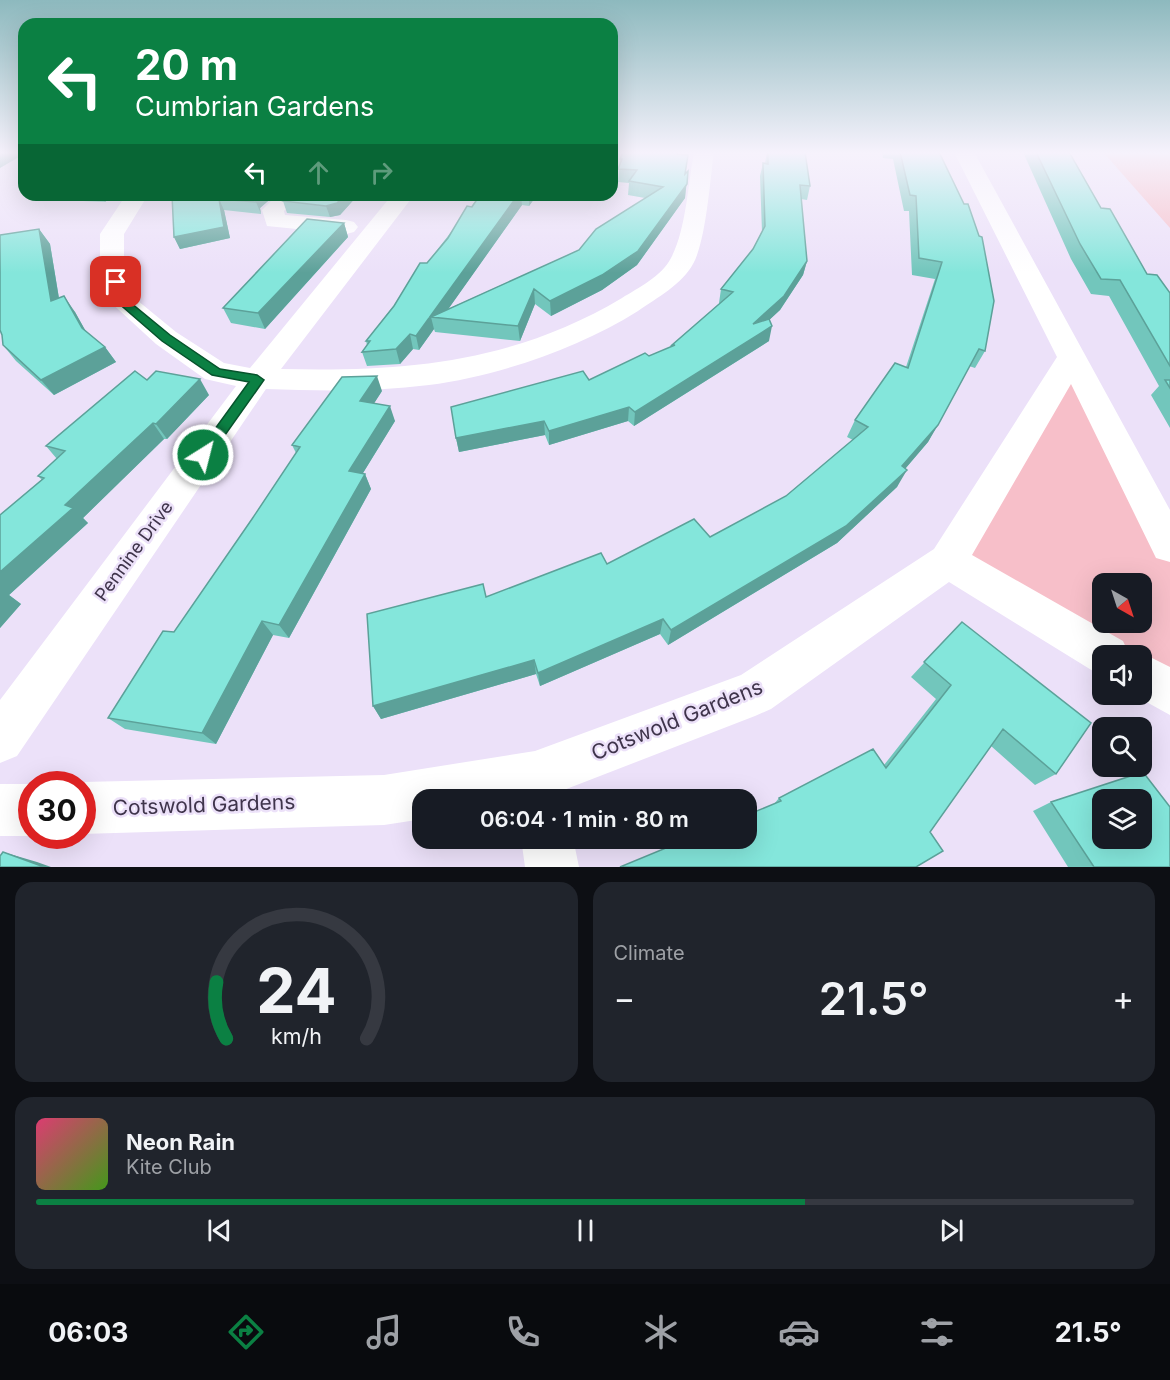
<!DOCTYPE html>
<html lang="en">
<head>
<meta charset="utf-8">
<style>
	:root { --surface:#171b24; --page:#20242c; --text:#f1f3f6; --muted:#9ea1a6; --line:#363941; --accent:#0b8043 }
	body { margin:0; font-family:Inter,sans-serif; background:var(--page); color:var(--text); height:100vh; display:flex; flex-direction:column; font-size:22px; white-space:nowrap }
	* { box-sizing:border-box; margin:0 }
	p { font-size:20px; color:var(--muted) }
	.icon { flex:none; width:33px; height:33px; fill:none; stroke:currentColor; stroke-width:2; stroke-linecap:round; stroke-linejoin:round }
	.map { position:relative; height:867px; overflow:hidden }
	.drawer { display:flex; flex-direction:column; gap:15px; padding:15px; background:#0d0f14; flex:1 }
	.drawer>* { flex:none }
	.top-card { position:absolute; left:18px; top:18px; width:600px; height:183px; border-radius:18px; box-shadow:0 6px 24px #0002; background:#0b8043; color:#fff; overflow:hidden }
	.needle { width:39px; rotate:141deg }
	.controls { position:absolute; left:1092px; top:573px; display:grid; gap:12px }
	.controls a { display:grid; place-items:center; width:60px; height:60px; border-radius:12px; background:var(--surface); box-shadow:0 6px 24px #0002; font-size:30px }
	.speed { position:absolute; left:18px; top:771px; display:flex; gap:12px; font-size:30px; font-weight:700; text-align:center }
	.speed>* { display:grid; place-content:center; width:78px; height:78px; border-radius:50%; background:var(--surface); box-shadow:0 6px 24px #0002; line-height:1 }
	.speed .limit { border:9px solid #d22; background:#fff; color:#111 }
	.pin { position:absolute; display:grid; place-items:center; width:51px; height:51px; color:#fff; margin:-26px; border-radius:12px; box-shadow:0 3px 9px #0006 }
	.me { position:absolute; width:66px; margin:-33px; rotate:36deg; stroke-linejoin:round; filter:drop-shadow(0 0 4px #0008) }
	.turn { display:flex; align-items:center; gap:21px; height:126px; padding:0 18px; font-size:27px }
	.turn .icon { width:78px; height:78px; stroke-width:2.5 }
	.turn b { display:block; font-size:42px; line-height:51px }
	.lanes { display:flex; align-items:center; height:57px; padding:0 18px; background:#0003; justify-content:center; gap:30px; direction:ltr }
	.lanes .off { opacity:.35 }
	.big { font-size:45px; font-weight:600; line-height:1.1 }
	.drawer .card { flex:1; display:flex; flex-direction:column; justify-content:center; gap:9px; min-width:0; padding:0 21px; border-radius:18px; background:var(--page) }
	.drawer .dial { align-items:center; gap:0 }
	.dial svg { height:156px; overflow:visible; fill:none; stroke:var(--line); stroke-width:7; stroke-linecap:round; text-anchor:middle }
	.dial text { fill:var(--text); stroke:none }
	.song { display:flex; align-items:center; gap:18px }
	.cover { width:72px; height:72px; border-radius:9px; background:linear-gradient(135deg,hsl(340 70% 55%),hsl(100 70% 35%)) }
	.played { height:6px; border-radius:3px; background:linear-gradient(90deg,var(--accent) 70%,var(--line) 70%) }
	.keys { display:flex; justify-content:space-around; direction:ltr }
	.heat { display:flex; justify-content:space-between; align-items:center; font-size:33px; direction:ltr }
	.drawer .tiles { flex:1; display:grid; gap:15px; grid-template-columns:1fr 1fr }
	.card:last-child { grid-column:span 2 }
	.trip { position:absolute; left:412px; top:789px; width:345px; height:60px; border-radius:18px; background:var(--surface); box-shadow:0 6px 24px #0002; font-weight:600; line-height:60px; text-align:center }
	.menu { display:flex; height:96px; justify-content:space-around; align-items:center; background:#090b0e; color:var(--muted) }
	.menu .icon { width:42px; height:42px }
	.menu .current { color:var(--accent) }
	.menu b { font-size:27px; color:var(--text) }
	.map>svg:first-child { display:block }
	.green { fill:#f7bfc9; fill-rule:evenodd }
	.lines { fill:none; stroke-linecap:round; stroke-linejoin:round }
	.minor { fill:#fff; fill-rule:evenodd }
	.wall { fill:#72c6bc }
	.shaded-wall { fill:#5ca199 }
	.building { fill:#84e6db; stroke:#5ca199; stroke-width:1.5; fill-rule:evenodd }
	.route { fill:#0b8043; stroke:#07532c; stroke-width:1.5 }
	.labels { text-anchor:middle; stroke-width:5; stroke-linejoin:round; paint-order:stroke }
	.street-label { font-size:18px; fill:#3f344b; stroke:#ece1f9 }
	.near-street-label { font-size:21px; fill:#3f344b; stroke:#ece1f9 }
</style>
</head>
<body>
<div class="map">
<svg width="1170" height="867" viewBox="0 0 1170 867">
	<rect width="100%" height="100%" fill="#ece1f9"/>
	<path class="green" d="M1103,152h67v76z
		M1072,357l98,189v146l-28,-17v-19l-34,-1 -160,-94zM1102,584h40v38h-40z"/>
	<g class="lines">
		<path class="minor" d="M694,152h20c-4,28 -8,89 -21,112 -11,20 -36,34 -55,47 -59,37 -139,65 -209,74 -54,7 -109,6 -163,4l-249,367 -17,7v-63l236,-314 -31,-7 -49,-35 -49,-45 -7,-33v-32l26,-39h22l-24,39v32l8,30 44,36 48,31 26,5 142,-173h22l-133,174c123,3 232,-6 341,-71 16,-10 40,-22 49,-40 15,-28 17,-74 23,-106z
			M954,152h20l196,358v52l-14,-4 -85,-174 -99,171 151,86 7,15h-28v19l-9,-4 -144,-89 -178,127 -16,7 -217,84h-115v19l-39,6 -302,9v-50h-5l5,-2 302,-7 151,-24 206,-76 193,-126 123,-192z
			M277,195h24l-17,16 1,4 61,5 8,2 4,5 -4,5 -8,2 -79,-8 -5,-16z
			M1142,653l28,14v48l-38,-21h10v-38h-6z
			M0,784h32v52h-32z
			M521,838h52l6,29h-54z"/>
	</g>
	<path class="wall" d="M767,152h38l5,34 -3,14 -6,-1 6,62 -4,14 -23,35 -11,10v21l-135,85 -6,-5 -79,24 -4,-10 -86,17 -3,-14 133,-58 83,-33v-2l48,-42h-1l2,-14 32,-40 9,-17 -2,-56 3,-13h2z
		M882,152h57l46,199 -10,17 -6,-2 -41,76 -23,27 -8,18 -60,56 -169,102 -8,-11 -120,52 -4,-12 -155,45 -8,-13 113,-109 224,-60 76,-41 67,-56 -6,-3 8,-17 51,-53 29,-88 -23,-4 -3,-64h-5l-11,-52 -10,-1z
		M1023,152h46l32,56 46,66 23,19v135l-19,-33 8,-9 -50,-90 -18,-2 -20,-35z
		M678,154l8,19 -1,25 -48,67 -35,25 -51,26 -16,-12 -15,37 -85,-9 -1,-3 -15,21 -6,-1 -13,15 -33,2 -5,-14 5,-7 -1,-4 114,-146h57l-8,11 -7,-1 -74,104 131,-59 66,-52 -17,-3 1,-12 -11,-1 2,-23z
		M58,195h55l-8,7 -44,-2z
		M169,195h106l-15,13 1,6 -37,-4 6,28 -50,11 -6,-12 -1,-34z
		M289,195h69l-18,20 -10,2 -43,-4 -4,-12z
		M344,223l4,14 -83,92 -34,-6 -8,-15z
		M39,229l11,15 9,54 16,14 11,20 19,15 11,15 -62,33 -38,-34 -13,-16z
		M147,380l62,15 -42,44h-3l-81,79 5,5 -79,72 12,9 -21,24v-113l42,-35 -4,-4 19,-17 -11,-13z
		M382,391l-8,12 21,18 -32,52 2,1 6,15 -82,149 -16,-3 -57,109 -91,-15 -17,-11 66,-86 78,-113 44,-66 -4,-8z
		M962,622l94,152 -21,11 -44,-39 -61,86 -156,-28 5,-6 105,-33 52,-66 -25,-22z
		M1051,802l119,65h-102l-35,-56z"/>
	<path class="shaded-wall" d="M0,152h24v2l-24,14z
		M688,171l-3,27 -48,67 -35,25 -51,26 -1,-15z
		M101,195h12l-8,7z
		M258,195h17l-15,13 1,6 -5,-12v-5z
		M345,195h13l-18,20 -10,2 -4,-11z
		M518,195h3l1,10 -80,113 -11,-1 3,12 -15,21 -3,-14z
		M529,195h8l-8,11z
		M219,199l5,11 6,28 -50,11 -6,-12z
		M344,223l4,14 -83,92 -7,-16z
		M39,229l11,15 12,73 -11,-16z
		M807,261l-4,14 -23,35 -30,28 3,-14z
		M534,289l1,15 -15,37 -2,-15z
		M64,296l11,16 18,32 -11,-16z
		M772,326l-3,15 -135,85 1,-14z
		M410,334l3,15 -13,15 -4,-15z
		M105,347l11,15 -62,33 -13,-15z
		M377,376l5,15 -16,25 -6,-15z
		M200,379l9,16 -42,44 -11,-15z
		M390,406l5,15 -40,65 -6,-15z
		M629,407l-1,14 -79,24v-14z
		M544,421l1,14 -86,17 -3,-14z
		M153,423l11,16 -81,79 5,5 -79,72 12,9 -21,24v-56l65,-67z
		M938,425l-10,17 -35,41 14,-13 -10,17 -60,56 -169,102 3,-15 231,-164z
		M365,474l6,15 -82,149 -10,-13z
		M663,619l-3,15 -120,52 -2,-13z
		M262,621l11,14 -57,109 -14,-11z
		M534,660l2,14 -155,45 -8,-13z
		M3,852l34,10 14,5h-7z"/>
	<path class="building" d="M623,152h54v2l11,1 -3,19 3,-3 -1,13 -49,67 -36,24 -52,26 -16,-12 -16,37 -87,-9 148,-67 17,-21 67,-42 -34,-6 8,-11 -19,-1 4,-10h-2z
		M768,152h37l5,34 -10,-1 7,76 -23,35 -31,28 16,-5 3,7 -137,86 -6,-5 -80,24 -5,-10 -88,17 -5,-31 132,-36 6,9 56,-27 4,3 26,-11h-3l61,-53 -12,-3 32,-40 12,-23 -2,-63 5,1z
		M900,152h39l25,52h4l11,32 3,1 12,64 -9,50 -6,-2 -41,76 -36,41 5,4 -61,56 -175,104 -8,-11 -125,54 -4,-13 -161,46 -6,-92 116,-30 3,13 115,-44 6,11 87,-45 16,18 76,-41 82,-69 -13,-7 40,-57 13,5 34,-106 -23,-4 -3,-62 -6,-1z
		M1036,152h33l32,56 9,1 37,65 10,1 13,18v73l-50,-86 -19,-1 -21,-35z
		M172,195h86l-2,2v5l-37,-3 5,28 -50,10z
		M289,195h56l-8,8 -11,3 -43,-5z
		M480,195h38l-102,141 -6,-2 -14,15 -34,3 8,-11h-4l28,-35 26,-43h7l21,-25 19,-32 5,1z
		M307,219l37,4 -86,90 -35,-5z
		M39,229l12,72 13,-5 18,32 23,19 -64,33 -38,-35 -1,-10 -2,-5v-95z
		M135,371l12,9 9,-9 44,8 -44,45 -3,-1 -88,82 8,3 -73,64v-57l44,-37 -6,-2 27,-25 -19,-5z
		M377,376l-17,25 30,5 -41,65 16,3 -86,151 -17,-4 -60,112 -94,-15 55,-87 11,1 78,-113 48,-72 -8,-2 50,-68z
		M1165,380h5v8z
		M962,622l129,101 -35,51 -53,-45 -73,103 13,19 -27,16h-296l70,-29h57v-23l34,-14 -2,-3 94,-49 13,19 65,-83 -27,-23z
		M1143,772l27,35v60h-76l-43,-65zM1102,800h40v38h-40z
		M3,852l41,15h-44v-11z"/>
	<linearGradient id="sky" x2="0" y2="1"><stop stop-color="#8db9be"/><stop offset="0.56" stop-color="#f6f2fc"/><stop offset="1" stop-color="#f6f2fc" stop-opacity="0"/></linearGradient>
	<rect width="1170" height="273" fill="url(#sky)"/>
	<path class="route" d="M116,279l5,3 4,16 45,37 50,34 37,6 7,5 -56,79 -5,1 -7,-5 53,-73 -37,-7 -50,-34 -46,-40 -6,-19z"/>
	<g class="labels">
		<g class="street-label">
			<text transform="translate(134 551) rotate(-54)" y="6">Pennine Drive</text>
		</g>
		<g class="near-street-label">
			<text transform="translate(677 720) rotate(-22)" y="7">Cotswold Gardens</text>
			<text transform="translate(204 805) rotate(-2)" y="7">Cotswold Gardens</text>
		</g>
	</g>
</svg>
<div class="controls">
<a><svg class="needle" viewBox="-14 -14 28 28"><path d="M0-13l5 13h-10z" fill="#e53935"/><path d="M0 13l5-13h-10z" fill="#9ea1a6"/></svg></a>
<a><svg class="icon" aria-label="sound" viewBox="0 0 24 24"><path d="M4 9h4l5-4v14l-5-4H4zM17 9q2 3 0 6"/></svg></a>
<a><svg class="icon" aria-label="search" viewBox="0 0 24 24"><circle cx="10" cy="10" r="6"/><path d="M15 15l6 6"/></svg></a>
<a><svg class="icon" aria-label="layers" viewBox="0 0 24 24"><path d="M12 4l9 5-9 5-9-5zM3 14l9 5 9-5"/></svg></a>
</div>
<div class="speed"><div class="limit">30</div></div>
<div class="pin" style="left:116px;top:282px;background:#d93025"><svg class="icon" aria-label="arrive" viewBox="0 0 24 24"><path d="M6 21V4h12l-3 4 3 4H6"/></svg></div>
<svg class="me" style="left:203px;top:455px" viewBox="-20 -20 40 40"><circle r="17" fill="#0b8043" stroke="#fff" stroke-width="3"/><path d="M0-11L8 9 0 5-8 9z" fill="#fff"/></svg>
<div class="trip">06:04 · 1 min · 80 m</div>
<div class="top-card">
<div class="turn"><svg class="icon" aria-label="left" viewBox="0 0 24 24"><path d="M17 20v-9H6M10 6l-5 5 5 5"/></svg><div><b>20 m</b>Cumbrian Gardens</div></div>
<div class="lanes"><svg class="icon" aria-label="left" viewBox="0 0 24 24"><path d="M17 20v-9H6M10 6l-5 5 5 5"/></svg><svg class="icon off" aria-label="ahead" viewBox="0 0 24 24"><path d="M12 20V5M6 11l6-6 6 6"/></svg><svg class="icon off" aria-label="right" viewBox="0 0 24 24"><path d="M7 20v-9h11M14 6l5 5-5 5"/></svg></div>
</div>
</div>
<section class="drawer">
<div class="tiles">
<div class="card dial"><svg viewBox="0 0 100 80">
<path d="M14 69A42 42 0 1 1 86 69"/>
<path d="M14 69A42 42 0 0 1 9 40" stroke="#0b8043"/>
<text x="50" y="56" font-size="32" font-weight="700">24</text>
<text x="50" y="72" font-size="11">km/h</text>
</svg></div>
<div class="card"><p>Climate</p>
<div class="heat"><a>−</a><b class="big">21.5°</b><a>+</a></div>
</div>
<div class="card">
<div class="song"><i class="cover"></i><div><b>Neon Rain</b><p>Kite Club</p></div></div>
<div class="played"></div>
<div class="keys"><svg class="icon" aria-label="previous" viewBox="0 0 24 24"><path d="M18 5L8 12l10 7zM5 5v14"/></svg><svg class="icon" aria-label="pause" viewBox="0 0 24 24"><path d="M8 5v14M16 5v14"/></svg><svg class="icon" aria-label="next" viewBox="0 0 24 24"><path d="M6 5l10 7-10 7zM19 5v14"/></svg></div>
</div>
</div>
</section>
<nav class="menu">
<b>06:03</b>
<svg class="icon current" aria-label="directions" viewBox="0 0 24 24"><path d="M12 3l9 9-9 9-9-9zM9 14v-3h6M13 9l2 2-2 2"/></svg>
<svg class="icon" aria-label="music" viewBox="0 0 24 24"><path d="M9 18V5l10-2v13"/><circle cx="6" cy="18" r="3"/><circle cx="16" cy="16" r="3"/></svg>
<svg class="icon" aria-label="phone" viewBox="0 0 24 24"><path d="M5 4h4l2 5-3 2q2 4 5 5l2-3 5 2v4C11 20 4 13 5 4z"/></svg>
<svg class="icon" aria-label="climate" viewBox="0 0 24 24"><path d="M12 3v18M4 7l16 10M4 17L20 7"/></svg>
<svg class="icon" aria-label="car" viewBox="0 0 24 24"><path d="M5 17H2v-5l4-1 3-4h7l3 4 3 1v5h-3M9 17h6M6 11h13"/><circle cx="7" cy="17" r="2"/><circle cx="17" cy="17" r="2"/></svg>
<svg class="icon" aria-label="filters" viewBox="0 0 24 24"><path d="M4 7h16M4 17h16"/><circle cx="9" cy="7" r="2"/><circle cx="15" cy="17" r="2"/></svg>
<b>21.5°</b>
</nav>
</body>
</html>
